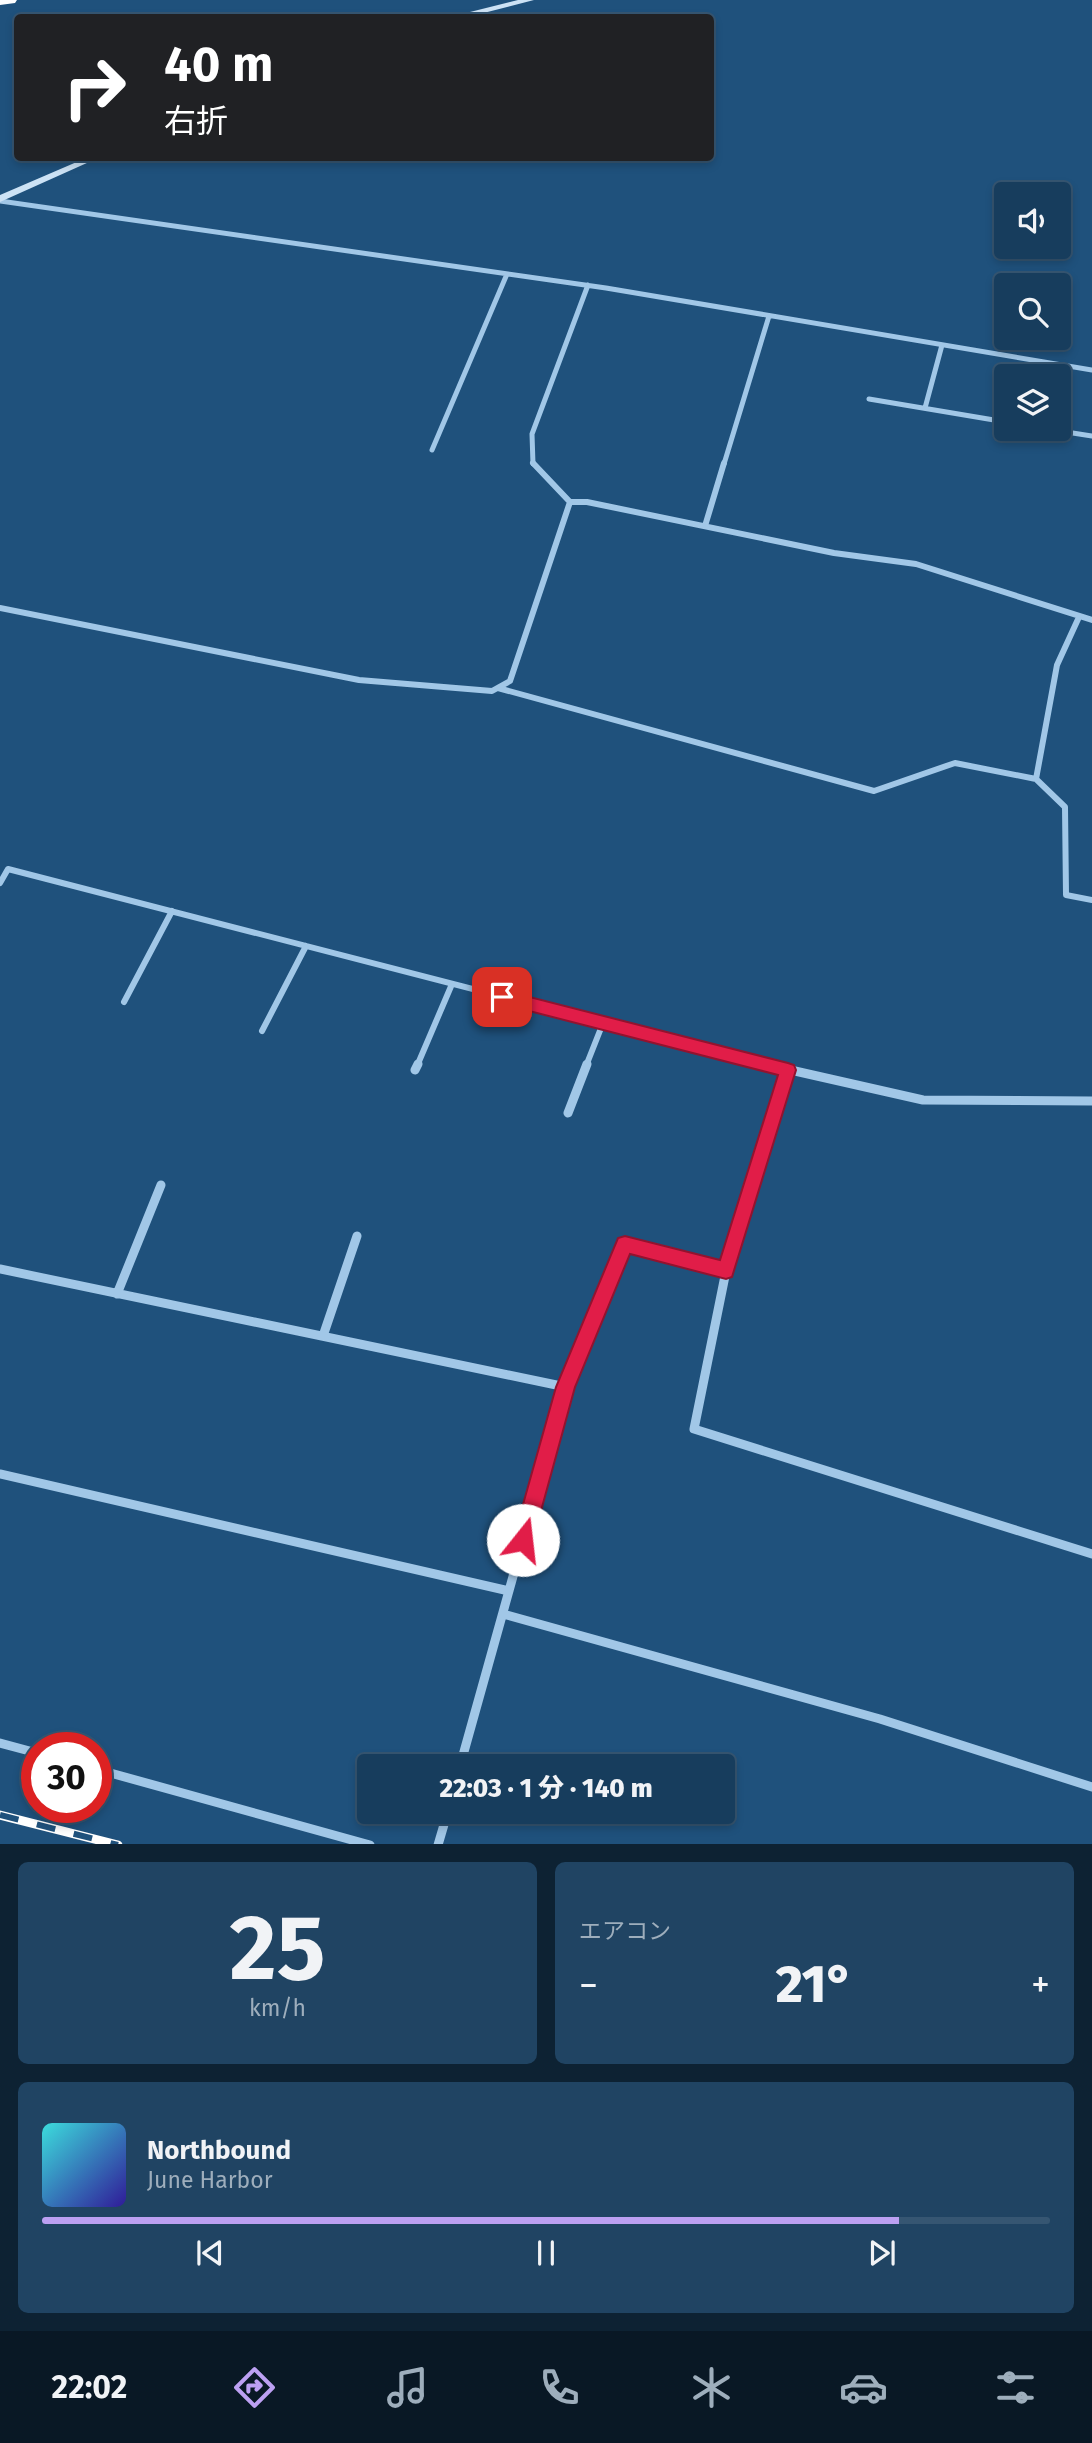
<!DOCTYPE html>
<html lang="ja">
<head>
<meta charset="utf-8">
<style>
	:root { --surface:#173d5d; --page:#204463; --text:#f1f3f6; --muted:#9eaebc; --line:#365672; --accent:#bca0f2 }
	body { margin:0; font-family:"Fira Sans","Noto Sans JP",sans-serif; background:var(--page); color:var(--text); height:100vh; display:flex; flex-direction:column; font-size:26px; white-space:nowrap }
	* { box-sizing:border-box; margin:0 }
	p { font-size:23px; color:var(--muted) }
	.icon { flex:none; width:38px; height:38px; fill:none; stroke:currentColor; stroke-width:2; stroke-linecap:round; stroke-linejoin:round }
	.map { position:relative; height:1844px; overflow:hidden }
	.side { display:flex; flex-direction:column; gap:18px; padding:18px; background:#0d2233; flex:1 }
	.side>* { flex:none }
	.hud { position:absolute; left:14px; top:14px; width:700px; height:147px; border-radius:7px; box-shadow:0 4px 10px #0003,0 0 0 2px var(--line); background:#202124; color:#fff; overflow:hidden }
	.controls { position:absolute; left:994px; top:182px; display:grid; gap:14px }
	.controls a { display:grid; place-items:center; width:77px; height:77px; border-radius:7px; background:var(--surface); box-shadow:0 4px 10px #0003,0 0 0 2px var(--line); font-size:35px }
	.speed { position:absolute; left:21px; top:1732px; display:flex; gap:14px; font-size:35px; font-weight:700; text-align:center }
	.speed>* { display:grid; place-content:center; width:91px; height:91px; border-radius:50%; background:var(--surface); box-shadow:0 4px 10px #0003,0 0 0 2px var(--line); line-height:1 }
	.speed .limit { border:10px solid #d22; background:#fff; color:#111 }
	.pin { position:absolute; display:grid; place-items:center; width:60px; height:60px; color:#fff; margin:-30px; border-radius:14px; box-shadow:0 4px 10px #0006 }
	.me { position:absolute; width:77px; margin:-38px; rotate:16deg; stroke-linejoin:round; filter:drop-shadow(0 0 5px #0008) }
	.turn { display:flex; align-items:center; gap:24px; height:147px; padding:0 35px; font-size:32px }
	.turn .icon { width:91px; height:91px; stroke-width:2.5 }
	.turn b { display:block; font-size:49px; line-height:60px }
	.big { font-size:52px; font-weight:800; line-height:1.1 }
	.side .tile { flex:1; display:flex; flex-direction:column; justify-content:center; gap:10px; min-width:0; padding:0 24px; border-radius:10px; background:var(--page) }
	.side .dial { align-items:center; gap:0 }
	.dial b { font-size:91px; line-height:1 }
	.song { display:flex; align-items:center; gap:21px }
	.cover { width:84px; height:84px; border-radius:10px; background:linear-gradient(135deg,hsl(180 70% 55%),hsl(250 70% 35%)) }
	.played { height:7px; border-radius:4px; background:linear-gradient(90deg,var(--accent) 85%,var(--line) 85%) }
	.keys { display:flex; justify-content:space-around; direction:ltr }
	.heat { display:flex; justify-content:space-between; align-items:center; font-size:38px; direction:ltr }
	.side .tiles { flex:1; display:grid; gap:18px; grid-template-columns:1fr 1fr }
	.tile:last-child { grid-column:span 2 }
	.trip { position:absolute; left:357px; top:1754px; width:378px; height:70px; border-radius:7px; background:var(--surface); box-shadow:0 4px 10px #0003,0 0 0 2px var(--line); font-weight:800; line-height:70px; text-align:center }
	.tab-bar { display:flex; height:112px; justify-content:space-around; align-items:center; background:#091825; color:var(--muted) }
	.tab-bar .icon { width:49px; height:49px }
	.tab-bar .active { color:var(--accent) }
	.tab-bar b { font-size:32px; color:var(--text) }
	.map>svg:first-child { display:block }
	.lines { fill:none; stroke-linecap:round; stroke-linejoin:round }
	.street-far2 { stroke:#a1c7e7; stroke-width:5 }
	.street-far1 { stroke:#a1c7e7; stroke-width:6 }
	.street { stroke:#a1c7e7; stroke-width:9 }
	.secondary { fill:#cce2f5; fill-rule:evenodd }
	.highway { fill:#fff; fill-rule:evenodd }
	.rail-casing { stroke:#fff; stroke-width:9 }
	.rail { stroke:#1f517c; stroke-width:6; stroke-dasharray:19; stroke-linecap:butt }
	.route { fill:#e11d48; stroke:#92132f; stroke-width:2 }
</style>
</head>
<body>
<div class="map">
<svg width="1092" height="1845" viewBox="0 0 1092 1845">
	<rect width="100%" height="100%" fill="#1f517c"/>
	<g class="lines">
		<path class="street-far2" d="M0,201l606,87 486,82
			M869,399l137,23
			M925,408l17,-63
			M1047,429l45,7
			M432,450l75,-176
			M533,464l-1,-30 56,-149
			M724,464l45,-148"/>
		<path class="street-far1" d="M533,463l37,39
			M705,526l19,-63
			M0,608l359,72 133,11 18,-10 60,-179h17l247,51 82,11 176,56
			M498,688l376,103 81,-28 81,16 21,-114 22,-48
			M1036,779l29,28 1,88 26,5
			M0,883l8,-14 763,197
			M124,1002l48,-91
			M262,1031l44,-85
			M417,1066l35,-82
			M586,1066l17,-43"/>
		<path class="street" d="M764,1064l159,36 169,1
			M415,1070l3,-6
			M568,1113l19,-49
			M0,1269l566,118
			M726,1271l-32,158 398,125
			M117,1294l44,-109
			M323,1336l34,-100
			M0,1474l509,117
			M503,1614l377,105 212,68
			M0,1743l37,10
			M460,1766l106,-379 59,-143 101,27 62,-201
			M96,1769l274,76
			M438,1845l10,-34"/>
		<path class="secondary" d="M518,0h16l-70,18h-18z
			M86,158h12l-98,44v-7z"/>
		<path class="highway" d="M0,0h17l-2,3 -15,2z"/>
		<defs>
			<path id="rail" d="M0,1815l118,30"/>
		</defs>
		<use href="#rail" class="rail-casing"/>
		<use href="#rail" class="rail"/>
	</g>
	<path class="route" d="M502,990l286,73 6,2 2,5 -64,207 -6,2 -96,-25 -55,133 -42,153 -3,7 -7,3 -7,-3 -3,-7 43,-153 62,-149 7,-2 95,24 58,-185 -276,-71 -5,-2 -3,-5 3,-5z"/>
</svg>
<div class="controls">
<a><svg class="icon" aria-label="sound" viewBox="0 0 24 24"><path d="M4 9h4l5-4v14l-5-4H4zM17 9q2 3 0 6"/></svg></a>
<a><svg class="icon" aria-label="search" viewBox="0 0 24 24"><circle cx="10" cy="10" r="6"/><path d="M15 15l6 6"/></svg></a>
<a><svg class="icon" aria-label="layers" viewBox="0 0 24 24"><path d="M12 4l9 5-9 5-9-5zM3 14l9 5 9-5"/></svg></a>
</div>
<div class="speed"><div class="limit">30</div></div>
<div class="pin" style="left:502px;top:997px;background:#d93025"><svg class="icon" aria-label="arrive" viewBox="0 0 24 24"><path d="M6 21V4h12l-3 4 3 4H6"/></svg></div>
<svg class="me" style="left:523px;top:1540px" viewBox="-20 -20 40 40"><circle r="19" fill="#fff"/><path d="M0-13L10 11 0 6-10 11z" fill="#e11d48"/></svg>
<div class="trip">22:03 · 1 分 · 140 m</div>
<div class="hud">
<div class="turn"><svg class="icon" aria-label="right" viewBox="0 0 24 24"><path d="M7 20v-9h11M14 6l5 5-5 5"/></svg><div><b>40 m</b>右折</div></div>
</div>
</div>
<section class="side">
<div class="tiles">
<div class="tile dial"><b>25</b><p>km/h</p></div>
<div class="tile"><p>エアコン</p>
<div class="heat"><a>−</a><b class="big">21°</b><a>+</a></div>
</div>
<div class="tile">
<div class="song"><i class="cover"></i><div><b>Northbound</b><p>June Harbor</p></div></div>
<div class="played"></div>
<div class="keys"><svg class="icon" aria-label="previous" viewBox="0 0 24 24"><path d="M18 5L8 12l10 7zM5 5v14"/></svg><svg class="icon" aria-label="pause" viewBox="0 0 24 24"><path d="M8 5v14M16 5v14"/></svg><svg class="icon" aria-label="next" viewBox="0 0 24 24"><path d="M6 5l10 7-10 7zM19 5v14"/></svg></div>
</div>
</div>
</section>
<nav class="tab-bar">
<b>22:02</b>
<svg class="icon active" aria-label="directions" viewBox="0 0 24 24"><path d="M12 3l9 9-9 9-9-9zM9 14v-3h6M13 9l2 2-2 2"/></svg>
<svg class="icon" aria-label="music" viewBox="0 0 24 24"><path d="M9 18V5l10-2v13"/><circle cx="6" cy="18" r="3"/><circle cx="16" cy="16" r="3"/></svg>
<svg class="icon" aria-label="phone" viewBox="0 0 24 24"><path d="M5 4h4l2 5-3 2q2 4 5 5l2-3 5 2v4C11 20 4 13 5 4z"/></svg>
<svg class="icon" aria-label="climate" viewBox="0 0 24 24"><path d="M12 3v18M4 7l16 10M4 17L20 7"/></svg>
<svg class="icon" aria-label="car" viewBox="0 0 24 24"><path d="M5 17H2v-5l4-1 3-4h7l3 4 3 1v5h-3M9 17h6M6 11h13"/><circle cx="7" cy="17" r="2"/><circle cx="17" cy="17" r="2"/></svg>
<svg class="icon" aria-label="filters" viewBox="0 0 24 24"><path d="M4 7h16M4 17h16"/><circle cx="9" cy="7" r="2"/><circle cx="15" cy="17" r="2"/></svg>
</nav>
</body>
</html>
